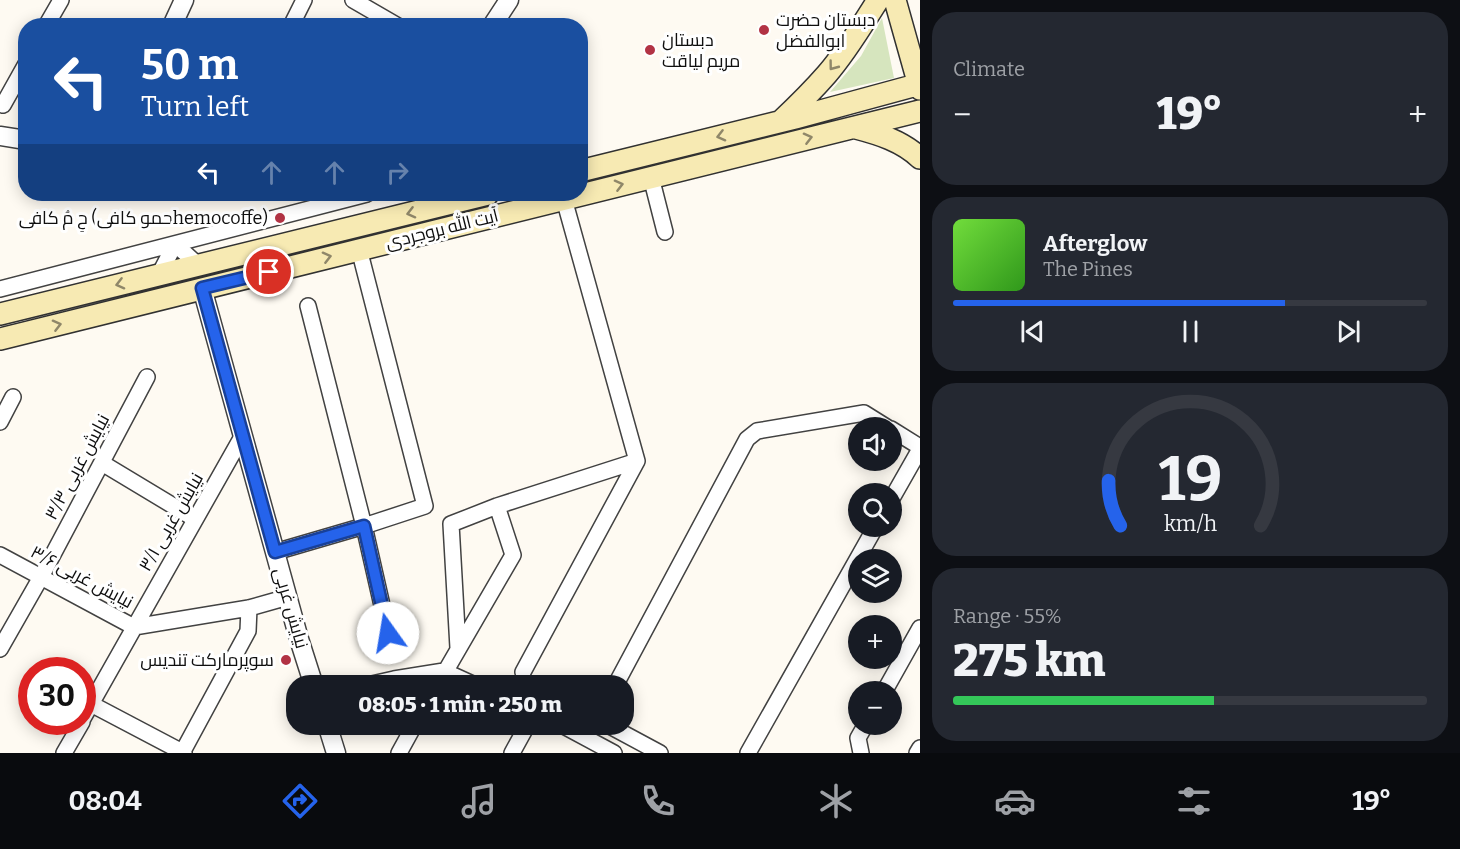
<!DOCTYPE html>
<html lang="en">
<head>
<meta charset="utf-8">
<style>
	:root { --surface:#171b24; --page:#242831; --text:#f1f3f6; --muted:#9ea1a6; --line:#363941; --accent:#2563eb }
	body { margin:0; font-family:Bitter,Cairo,serif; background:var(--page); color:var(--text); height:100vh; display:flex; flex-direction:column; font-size:22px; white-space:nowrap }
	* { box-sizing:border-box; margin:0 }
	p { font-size:20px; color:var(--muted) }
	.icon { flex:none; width:33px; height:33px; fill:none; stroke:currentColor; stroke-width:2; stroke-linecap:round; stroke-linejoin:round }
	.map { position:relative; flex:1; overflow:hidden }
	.sheet { display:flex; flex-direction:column; gap:12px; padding:12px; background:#0d0f14; width:540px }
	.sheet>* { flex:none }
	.guide { position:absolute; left:18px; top:18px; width:570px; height:183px; border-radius:24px; box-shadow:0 3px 15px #0003; background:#1a4fa0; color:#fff; overflow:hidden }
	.fabs { position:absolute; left:848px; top:417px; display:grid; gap:12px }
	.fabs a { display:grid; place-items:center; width:54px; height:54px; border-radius:50%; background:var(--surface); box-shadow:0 3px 15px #0003; font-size:30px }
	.speed { position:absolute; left:18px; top:657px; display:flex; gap:12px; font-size:30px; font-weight:700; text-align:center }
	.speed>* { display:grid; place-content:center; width:78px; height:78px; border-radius:50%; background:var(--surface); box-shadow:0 3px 15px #0003; line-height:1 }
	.speed .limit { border:9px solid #d22; background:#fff; color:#111 }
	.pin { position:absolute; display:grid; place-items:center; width:51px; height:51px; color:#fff; margin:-26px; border:3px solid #fff; border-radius:50%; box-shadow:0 2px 6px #0007 }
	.me { position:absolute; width:66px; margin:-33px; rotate:347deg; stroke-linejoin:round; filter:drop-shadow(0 0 4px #0008) }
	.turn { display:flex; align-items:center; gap:21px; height:126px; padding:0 24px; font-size:27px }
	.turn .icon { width:78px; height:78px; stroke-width:2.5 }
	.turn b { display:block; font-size:42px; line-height:51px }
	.lanes { display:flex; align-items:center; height:57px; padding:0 24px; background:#0003; justify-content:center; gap:30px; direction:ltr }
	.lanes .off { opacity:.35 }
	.big { font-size:45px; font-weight:800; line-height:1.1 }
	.sheet .card { flex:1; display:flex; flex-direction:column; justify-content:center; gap:9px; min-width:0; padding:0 21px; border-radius:24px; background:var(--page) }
	.sheet .dial { align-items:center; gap:0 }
	.dial svg { height:156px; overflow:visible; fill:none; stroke:var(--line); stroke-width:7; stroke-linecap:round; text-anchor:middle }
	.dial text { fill:var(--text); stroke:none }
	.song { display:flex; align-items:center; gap:18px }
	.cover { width:72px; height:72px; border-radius:9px; background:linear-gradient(135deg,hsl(100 70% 55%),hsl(110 70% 35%)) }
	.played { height:6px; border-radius:3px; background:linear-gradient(90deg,var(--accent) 70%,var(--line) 70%) }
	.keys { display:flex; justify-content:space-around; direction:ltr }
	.heat { display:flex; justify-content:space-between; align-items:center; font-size:33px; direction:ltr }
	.charge { height:9px; border-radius:4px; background:linear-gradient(90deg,#34c759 55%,var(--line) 0) }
	.trip { position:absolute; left:286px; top:675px; width:348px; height:60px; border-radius:24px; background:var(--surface); box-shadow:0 3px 15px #0003; font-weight:800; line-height:60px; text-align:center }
	.menu { display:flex; height:96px; justify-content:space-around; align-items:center; background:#090b0e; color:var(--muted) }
	.menu .icon { width:42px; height:42px }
	.menu .active { color:var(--accent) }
	.menu b { font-size:27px; color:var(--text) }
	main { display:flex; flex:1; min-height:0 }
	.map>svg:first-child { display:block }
	.green { fill:#d6e5be }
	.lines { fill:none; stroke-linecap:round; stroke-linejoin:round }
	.minor-casing { stroke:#424242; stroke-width:18 }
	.tertiary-casing { stroke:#424242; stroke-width:21 }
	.secondary-casing { stroke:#313131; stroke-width:24 }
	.minor { stroke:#fff; stroke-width:15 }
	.tertiary { stroke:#fff; stroke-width:18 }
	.secondary { stroke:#f7eab3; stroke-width:21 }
	.oneway { stroke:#8f8769 }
	.route-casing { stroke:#184099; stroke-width:15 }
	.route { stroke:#2563eb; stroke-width:10 }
	.poi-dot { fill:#b23344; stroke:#fff; stroke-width:2 }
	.labels { text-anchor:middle; stroke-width:6; stroke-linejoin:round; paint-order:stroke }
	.poi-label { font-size:18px; fill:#0f0f0f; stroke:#fff; text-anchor:start }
	.street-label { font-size:18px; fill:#0f0f0f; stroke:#fff }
</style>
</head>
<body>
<main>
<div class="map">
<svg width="920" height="753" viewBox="0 0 920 753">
	<rect width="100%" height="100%" fill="#fefaf2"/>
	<path class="green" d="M882,18l12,60 -64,14 31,-36z"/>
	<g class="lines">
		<defs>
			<path id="minor" d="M353,0l45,26
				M46,26l15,-26
				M291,26l13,-26
				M3,105l23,-41
				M651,177l14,55
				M159,275l16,-31 23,21
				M0,289l367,-95
				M308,306l56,220 29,128
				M0,422l13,-25
				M891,429l29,18
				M102,463l93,56
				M891,500l29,-51
				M275,552l89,-26 61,-20 -66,-257
				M0,555l134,72 115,-19 39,-11
				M458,648l-7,-124 46,-18
				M0,649l41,-72 106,-200
				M523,672l114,-211 -73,-262
				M363,686l31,-7 50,-8 33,15
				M437,686l76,-131 -16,-49 140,-45
				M615,686l132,-247 10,-8 107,-18 24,15
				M884,692l36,-64
				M91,704l93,49
				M82,720l161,-285
				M560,724l54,29
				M606,724l54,29
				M64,753l18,-31
				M182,753l66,-122 1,-23
				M399,753l16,-29
				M512,753l16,-29
				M748,753l128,-227
				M861,753l-3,-15 8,-14
				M917,753l3,-5"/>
			<path id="tertiary" d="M172,26l12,-26
				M492,26l17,-26
				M0,136l26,4
				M202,288l97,351 15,47
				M327,724l9,29"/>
			<path id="secondary" d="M895,0l25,89
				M781,121c16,-15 32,-31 46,-47 20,-23 35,-49 51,-74
				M856,128c23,6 46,13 64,30
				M580,171l215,-53 125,-34
				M0,314l488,-120
				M0,339l920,-228"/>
		</defs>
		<use href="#minor" class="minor-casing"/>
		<use href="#tertiary" class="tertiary-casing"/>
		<use href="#secondary" class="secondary-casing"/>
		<use href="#minor" class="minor"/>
		<use href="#tertiary" class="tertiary"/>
		<use href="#secondary" class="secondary"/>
	</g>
	<defs><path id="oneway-chevron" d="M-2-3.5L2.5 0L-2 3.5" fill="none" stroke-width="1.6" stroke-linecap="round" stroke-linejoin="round" transform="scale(1.5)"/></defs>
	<g class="oneway">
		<use href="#oneway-chevron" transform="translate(833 66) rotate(127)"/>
		<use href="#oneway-chevron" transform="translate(721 136) rotate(166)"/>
		<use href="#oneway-chevron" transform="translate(808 138) rotate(-14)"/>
		<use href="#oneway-chevron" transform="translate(619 185) rotate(-14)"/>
		<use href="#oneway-chevron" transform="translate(411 213) rotate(166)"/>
		<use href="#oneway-chevron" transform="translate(327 257) rotate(-14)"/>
		<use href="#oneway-chevron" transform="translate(120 284) rotate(166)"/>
		<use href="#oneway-chevron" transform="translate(57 325) rotate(-14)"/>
	</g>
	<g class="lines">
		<defs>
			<path id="route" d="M269,272l-67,16 73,264 89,-26 24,107"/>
		</defs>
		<use href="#route" class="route-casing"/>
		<use href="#route" class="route"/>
	</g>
	<g class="poi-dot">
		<circle cx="764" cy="30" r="6"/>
		<circle cx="650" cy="50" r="6"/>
		<circle cx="280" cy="218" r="6"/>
		<circle cx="286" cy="660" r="6"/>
	</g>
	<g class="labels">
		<g class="poi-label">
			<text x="776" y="26">دبستان حضرت<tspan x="776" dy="21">ابوالفضل</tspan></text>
			<text x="662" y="46">دبستان<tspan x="662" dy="21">مریم لیاقت</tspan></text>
			<text x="268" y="224" text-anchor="end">حِ مُ کافی (حمو کافیhemocoffe)</text>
			<text x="274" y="666" text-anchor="end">سوپرمارکت تندیس</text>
		</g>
		<g class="street-label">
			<text transform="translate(442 229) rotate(-14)" y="6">آیت الله بروجردی</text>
			<text transform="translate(77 467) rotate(-62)" y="6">نیایش غربی ۳/۳</text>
			<text transform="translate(171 522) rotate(-60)" y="6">نیایش غربی ۳/۱</text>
			<text transform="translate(82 577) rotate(28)" y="6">نیایش غربی ۳/۶</text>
			<text transform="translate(291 608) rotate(74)" y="6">نیایش غربی</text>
		</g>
	</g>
</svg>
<div class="fabs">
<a><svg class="icon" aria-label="sound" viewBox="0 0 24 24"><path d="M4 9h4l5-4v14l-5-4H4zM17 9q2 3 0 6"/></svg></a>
<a><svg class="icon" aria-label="search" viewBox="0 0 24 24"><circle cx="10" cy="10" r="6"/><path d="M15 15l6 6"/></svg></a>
<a><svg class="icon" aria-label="layers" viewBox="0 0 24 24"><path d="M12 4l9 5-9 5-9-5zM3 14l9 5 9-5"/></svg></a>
<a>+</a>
<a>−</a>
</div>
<div class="speed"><div class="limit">30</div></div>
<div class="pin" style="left:269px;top:272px;background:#d93025"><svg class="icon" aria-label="arrive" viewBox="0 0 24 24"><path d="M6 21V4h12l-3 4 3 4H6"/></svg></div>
<svg class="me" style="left:388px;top:633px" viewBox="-20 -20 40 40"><circle r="19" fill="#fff"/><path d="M0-13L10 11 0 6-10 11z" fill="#2563eb"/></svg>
<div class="trip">08:05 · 1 min · 250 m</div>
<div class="guide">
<div class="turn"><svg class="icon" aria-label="left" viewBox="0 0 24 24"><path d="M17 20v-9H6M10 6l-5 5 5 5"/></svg><div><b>50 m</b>Turn left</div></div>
<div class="lanes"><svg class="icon" aria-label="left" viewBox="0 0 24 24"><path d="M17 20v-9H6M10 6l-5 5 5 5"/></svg><svg class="icon off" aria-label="ahead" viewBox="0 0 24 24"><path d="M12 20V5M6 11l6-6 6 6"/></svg><svg class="icon off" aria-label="ahead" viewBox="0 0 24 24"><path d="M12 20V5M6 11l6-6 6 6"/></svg><svg class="icon off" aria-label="right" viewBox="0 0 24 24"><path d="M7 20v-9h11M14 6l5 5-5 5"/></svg></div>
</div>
</div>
<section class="sheet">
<div class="card"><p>Climate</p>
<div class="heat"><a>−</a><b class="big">19°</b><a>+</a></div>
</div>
<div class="card">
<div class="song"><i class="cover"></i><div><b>Afterglow</b><p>The Pines</p></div></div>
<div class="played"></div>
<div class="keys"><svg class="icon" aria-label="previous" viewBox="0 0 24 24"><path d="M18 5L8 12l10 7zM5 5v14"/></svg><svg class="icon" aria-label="pause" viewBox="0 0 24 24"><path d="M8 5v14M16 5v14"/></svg><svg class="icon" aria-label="next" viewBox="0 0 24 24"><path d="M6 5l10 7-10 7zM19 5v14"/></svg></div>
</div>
<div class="card dial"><svg viewBox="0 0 100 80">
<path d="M14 69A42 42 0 1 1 86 69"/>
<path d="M14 69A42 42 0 0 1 8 46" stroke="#2563eb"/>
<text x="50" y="56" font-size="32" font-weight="700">19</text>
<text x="50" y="72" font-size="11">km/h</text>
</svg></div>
<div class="card"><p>Range · 55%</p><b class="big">275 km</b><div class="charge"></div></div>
</section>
</main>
<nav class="menu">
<b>08:04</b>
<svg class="icon active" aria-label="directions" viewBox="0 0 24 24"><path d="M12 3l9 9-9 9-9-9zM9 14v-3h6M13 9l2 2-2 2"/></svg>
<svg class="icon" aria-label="music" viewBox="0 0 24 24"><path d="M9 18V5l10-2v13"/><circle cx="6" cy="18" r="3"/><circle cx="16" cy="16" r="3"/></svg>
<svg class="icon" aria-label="phone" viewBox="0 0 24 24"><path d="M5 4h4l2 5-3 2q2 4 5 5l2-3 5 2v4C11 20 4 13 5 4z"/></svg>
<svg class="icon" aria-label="climate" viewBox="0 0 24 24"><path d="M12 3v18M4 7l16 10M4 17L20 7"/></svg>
<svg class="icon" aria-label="car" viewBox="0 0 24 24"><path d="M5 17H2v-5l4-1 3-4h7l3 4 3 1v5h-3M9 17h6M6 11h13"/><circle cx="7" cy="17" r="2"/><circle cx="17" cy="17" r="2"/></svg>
<svg class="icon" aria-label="filters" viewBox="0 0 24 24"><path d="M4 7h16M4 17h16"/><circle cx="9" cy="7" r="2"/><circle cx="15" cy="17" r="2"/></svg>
<b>19°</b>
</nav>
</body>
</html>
